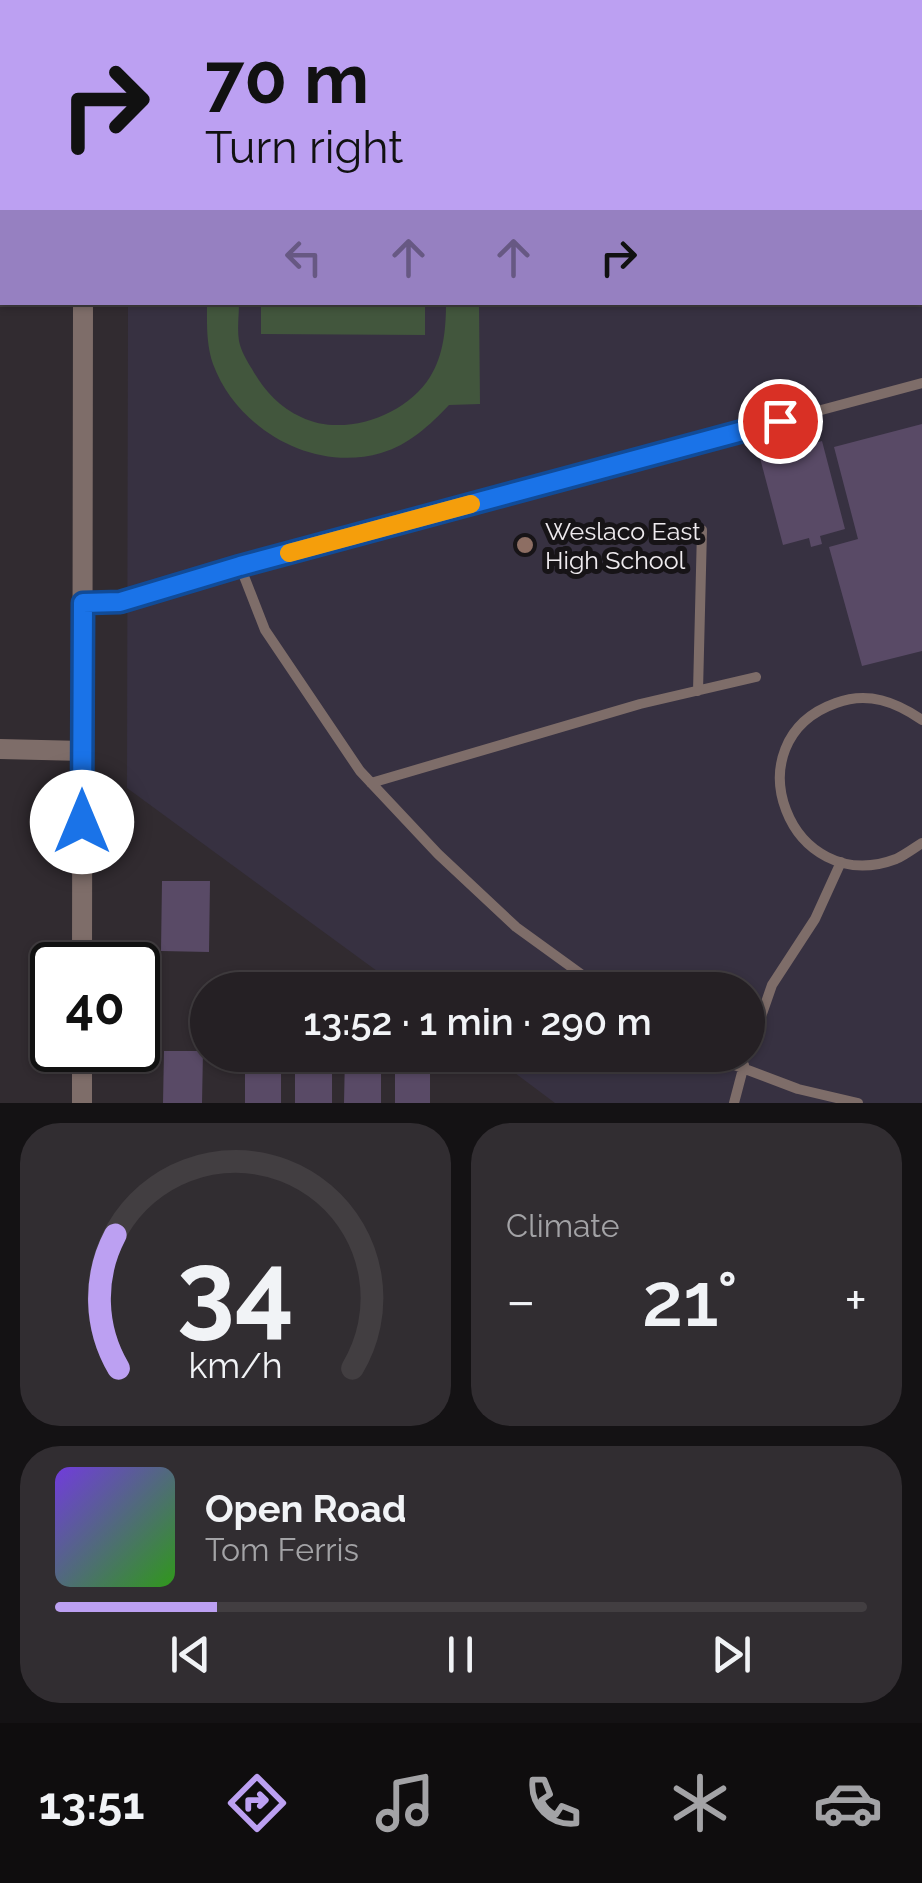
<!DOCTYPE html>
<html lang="en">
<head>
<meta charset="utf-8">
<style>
	:root { --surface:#252024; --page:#312d31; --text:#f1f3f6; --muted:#a3a3a6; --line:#423e41; --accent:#bca0f2 }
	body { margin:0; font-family:Raleway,sans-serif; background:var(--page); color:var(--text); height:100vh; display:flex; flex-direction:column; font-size:38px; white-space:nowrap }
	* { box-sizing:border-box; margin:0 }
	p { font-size:32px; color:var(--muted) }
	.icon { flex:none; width:55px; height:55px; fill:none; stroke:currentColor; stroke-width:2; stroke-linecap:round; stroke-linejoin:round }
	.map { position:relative; height:1103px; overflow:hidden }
	.sheet { display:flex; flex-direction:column; gap:20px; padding:20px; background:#141214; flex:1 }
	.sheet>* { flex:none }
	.banner { position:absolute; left:0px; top:0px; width:922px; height:305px; box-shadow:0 2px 8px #0004,0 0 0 2px var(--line); background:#bca0f2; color:#111; overflow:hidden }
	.speed { position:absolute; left:30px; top:942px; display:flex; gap:20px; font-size:50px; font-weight:700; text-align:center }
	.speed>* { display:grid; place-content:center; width:130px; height:130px; border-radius:50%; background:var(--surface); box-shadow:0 2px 8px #0004,0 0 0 2px var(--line); line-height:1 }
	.speed .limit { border:5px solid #111; border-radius:15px; background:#fff; color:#111 }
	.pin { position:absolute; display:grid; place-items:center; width:85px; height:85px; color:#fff; margin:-42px; border:5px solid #fff; border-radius:50%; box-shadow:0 2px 10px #0007 }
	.me { position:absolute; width:110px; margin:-55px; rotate:0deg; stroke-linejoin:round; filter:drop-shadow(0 0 8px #0008) }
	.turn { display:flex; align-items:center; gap:35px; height:210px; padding:0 40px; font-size:45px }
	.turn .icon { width:130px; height:130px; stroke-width:2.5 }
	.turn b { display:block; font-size:70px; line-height:85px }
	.lanes { display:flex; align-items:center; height:95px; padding:0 40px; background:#0003; justify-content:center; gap:50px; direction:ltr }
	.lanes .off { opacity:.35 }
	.big { font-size:75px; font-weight:600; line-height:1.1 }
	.sheet .card { flex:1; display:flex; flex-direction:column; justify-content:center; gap:15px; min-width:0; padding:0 35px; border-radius:40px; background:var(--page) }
	.sheet .dial { align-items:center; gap:0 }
	.dial svg { height:260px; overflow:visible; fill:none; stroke:var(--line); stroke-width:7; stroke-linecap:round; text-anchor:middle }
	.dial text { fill:var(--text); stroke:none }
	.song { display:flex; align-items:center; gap:30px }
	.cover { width:120px; height:120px; border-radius:15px; background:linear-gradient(135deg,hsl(260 70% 55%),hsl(110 70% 35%)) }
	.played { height:10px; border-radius:5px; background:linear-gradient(90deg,var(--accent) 20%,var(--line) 20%) }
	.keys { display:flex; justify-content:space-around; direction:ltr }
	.heat { display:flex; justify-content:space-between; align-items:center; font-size:55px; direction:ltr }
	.sheet .tiles { flex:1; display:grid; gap:20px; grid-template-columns:1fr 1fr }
	.card:last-child { grid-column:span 2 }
	.trip { position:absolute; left:190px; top:972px; width:575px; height:100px; border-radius:50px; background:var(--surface); box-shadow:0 2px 8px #0004,0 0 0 2px var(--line); font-weight:600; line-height:100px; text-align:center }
	.tabs { display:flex; height:160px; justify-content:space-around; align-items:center; background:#0f0d0e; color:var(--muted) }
	.tabs .icon { width:70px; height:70px }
	.tabs .active { color:var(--accent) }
	.tabs b { font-size:45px; color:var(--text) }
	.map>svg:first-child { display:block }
	.education { fill:#373141 }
	.green { fill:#42563d }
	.building { fill:#594a66 }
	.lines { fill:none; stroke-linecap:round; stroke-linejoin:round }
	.service { stroke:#7e6d69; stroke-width:10 }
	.minor { stroke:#7e6d69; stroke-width:20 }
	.tertiary { stroke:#7e6d69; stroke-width:20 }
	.route-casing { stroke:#114b97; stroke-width:25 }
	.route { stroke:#1a73e8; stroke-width:18 }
	.slow { stroke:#f59e0b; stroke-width:18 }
	.education-dot { fill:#8d6e63; stroke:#171417; stroke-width:4 }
	.labels { text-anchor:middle; stroke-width:10; stroke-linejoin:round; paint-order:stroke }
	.poi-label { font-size:25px; fill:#efebef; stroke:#171417; text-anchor:start }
</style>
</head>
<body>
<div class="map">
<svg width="922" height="1103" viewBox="0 0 922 1103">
	<rect width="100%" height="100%" fill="#312b30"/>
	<path class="education" d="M128,0h794v1103h-367l-64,-48h257v-65h-345l-276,-202 1,-485 792,-1v-300h-792z"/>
	<path class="green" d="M262,0h164v2h-164z
		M593,0h193v2h-193z
		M860,0h62v272h-2v-270h-60z
		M207,303h32c0,12 -2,26 0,38 2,10 8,20 13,28 11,20 27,38 49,48 42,21 105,-1 129,-40 14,-22 16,-50 16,-74h33l1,101 -31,1c-19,20 -40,40 -68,48 -68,20 -144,-24 -168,-89 -7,-20 -6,-41 -6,-61z
		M261,303h164v32l-164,-1z"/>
	<path class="building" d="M922,424v227l-60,15 -33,-119 29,-8 -24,-92z
		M822,441l23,88 -25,7 2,8 -11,3 -2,-9 -26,7 -23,-87z
		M162,881h48l-1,71 -48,-1z
		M164,1051h39l-1,52h-39z
		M245,1055h36v48h-36z
		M295,1055h37v48h-37z
		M345,1055h36v48h-37z
		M395,1055h35v48h-35z"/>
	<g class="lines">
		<path class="service" d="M240,566l25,64 95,141 78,83 78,73 87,63
			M83,603h37l120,-37 682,-183
			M698,691l4,-161
			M922,720c-26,-18 -54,-29 -86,-17 -107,38 -46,196 60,156 9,-4 18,-11 26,-16
			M371,783l269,-79 116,-27
			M748,1054l24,-69 43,-66 26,-57
			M708,1055l90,34 60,14
			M734,1103l10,-38"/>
		<path class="minor" d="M0,244h2
			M0,749l83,2"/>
		<path class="tertiary" d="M83,2v-2
			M82,965l1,-663
			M82,1103v-53"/>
	</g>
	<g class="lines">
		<defs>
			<path id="route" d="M82,822l1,-219 37,-1 120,-36 540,-145"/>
		</defs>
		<use href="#route" class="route-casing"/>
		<use href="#route" class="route"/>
		<path class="slow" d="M289,553l182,-49"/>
	</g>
	<circle class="education-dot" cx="525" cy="545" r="10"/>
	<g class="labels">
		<g class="poi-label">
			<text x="545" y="540">Weslaco East<tspan x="545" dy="29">High School</tspan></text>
		</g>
	</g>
</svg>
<div class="speed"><div class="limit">40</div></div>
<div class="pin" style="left:780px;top:421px;background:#d93025"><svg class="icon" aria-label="arrive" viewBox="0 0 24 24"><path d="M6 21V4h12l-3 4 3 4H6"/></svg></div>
<svg class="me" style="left:82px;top:822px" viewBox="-20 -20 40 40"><circle r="19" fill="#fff"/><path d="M0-13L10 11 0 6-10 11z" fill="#1a73e8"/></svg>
<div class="trip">13:52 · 1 min · 290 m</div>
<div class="banner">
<div class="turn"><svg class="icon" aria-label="right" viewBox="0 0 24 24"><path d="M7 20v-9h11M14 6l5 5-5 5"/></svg><div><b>70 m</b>Turn right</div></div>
<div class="lanes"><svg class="icon off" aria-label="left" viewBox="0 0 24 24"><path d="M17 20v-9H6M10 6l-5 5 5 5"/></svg><svg class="icon off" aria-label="ahead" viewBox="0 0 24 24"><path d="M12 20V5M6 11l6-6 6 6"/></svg><svg class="icon off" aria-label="ahead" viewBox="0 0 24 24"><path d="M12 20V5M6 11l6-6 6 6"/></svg><svg class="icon" aria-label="right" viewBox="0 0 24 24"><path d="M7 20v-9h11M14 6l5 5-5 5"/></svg></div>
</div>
</div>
<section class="sheet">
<div class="tiles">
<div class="card dial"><svg viewBox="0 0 100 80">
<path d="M14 69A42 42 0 1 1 86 69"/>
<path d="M14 69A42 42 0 0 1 13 28" stroke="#bca0f2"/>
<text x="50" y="56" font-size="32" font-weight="700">34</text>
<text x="50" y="72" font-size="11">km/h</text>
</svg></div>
<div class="card"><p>Climate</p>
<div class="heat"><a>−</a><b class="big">21°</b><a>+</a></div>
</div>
<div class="card">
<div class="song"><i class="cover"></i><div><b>Open Road</b><p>Tom Ferris</p></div></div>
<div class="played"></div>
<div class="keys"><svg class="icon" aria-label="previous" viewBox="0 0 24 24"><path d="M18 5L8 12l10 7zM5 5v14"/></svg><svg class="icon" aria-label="pause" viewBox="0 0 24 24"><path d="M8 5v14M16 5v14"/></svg><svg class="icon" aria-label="next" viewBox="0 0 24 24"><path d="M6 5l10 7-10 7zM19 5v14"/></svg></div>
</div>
</div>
</section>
<nav class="tabs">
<b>13:51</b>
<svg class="icon active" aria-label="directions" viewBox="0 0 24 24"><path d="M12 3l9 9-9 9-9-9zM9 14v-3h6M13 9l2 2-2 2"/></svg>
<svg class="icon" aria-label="music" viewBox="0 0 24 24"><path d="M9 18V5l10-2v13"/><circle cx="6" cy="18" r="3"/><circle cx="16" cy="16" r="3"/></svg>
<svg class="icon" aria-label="phone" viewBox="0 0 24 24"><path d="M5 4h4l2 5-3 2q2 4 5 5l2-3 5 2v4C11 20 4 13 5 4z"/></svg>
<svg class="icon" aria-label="climate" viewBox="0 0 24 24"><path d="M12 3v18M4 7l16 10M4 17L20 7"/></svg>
<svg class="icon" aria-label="car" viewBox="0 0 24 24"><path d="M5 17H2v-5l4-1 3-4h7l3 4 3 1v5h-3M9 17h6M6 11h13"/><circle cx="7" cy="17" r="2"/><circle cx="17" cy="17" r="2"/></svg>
</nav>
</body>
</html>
